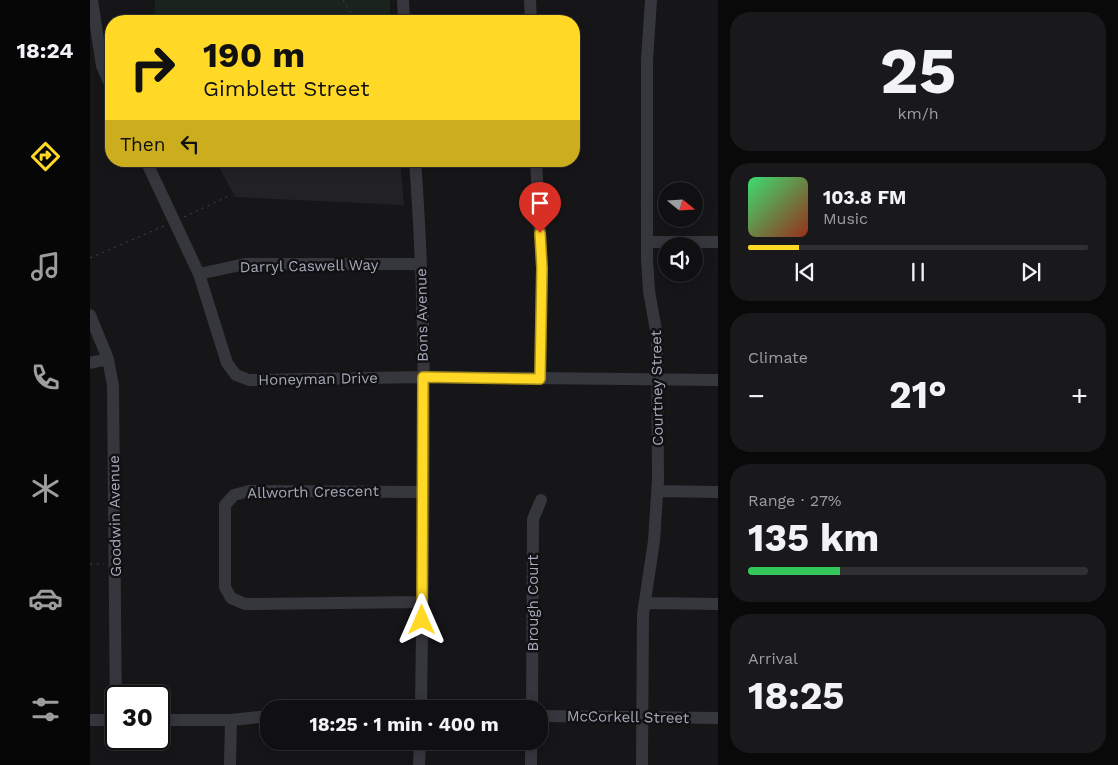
<!DOCTYPE html>
<html lang="en">
<head>
<meta charset="utf-8">
<style>
	:root { --surface:#101012; --page:#19191b; --text:#f1f3f6; --muted:#9c9d9f; --line:#303032; --accent:#ffd926 }
	body { margin:0; font-family:"Work Sans",sans-serif; background:var(--page); color:var(--text); height:100vh; display:flex; flex-direction:column; font-size:19px; white-space:nowrap }
	* { box-sizing:border-box; margin:0 }
	p { font-size:16px; color:var(--muted) }
	.icon { flex:none; width:28px; height:28px; fill:none; stroke:currentColor; stroke-width:2; stroke-linecap:round; stroke-linejoin:round }
	.map { position:relative; flex:1; overflow:hidden }
	.panel { display:flex; flex-direction:column; gap:12px; padding:12px; background:#09090a; width:400px }
	.panel>* { flex:none }
	.guide { position:absolute; left:15px; top:15px; width:475px; height:152px; border-radius:20px; box-shadow:0 2px 12px #0003,0 0 0 1px var(--line); background:#ffd926; color:#111; overflow:hidden }
	.needle { width:32px; rotate:108deg }
	.controls { position:absolute; left:568px; top:182px; display:grid; gap:10px }
	.controls a { display:grid; place-items:center; width:45px; height:45px; border-radius:50%; background:var(--surface); box-shadow:0 2px 12px #0003,0 0 0 1px var(--line); font-size:25px }
	.speed { position:absolute; left:15px; top:685px; display:flex; gap:10px; font-size:25px; font-weight:700; text-align:center }
	.speed>* { display:grid; place-content:center; width:65px; height:65px; border-radius:50%; background:var(--surface); box-shadow:0 2px 12px #0003,0 0 0 1px var(--line); line-height:1 }
	.speed .limit { border:2px solid #111; border-radius:8px; background:#fff; color:#111 }
	.pin { position:absolute; display:grid; place-items:center; width:42px; height:42px; color:#fff; margin:-51px -21px; border-radius:50% 50% 50% 0; rotate:-45deg; box-shadow:0 0 5px #0007 }
	.pin .icon { rotate:45deg }
	.me { position:absolute; width:55px; margin:-28px; rotate:0deg; stroke-linejoin:round; filter:drop-shadow(0 0 4px #0008) }
	.turn { display:flex; align-items:center; gap:18px; height:105px; padding:0 15px; font-size:22px }
	.turn .icon { width:65px; height:65px; stroke-width:2.5 }
	.turn b { display:block; font-size:35px; line-height:42px }
	.then { display:flex; align-items:center; height:48px; padding:0 15px; background:#0003; gap:10px; font-size:19px }
	.big { font-size:38px; font-weight:700; line-height:1.1 }
	.panel .tile { flex:1; display:flex; flex-direction:column; justify-content:center; gap:8px; min-width:0; padding:0 18px; border-radius:20px; background:var(--page) }
	.panel .dial { align-items:center; gap:0 }
	.dial b { font-size:65px; line-height:1 }
	.song { display:flex; align-items:center; gap:15px }
	.cover { width:60px; height:60px; border-radius:8px; background:linear-gradient(135deg,hsl(140 70% 55%),hsl(10 70% 35%)) }
	.played { height:5px; border-radius:2px; background:linear-gradient(90deg,var(--accent) 15%,var(--line) 15%) }
	.keys { display:flex; justify-content:space-around; direction:ltr }
	.heat { display:flex; justify-content:space-between; align-items:center; font-size:28px; direction:ltr }
	.charge { height:8px; border-radius:4px; background:linear-gradient(90deg,#34c759 27%,var(--line) 0) }
	.trip { position:absolute; left:170px; top:700px; width:288px; height:50px; border-radius:20px; background:var(--surface); box-shadow:0 2px 12px #0003,0 0 0 1px var(--line); font-weight:700; line-height:50px; text-align:center }
	main { display:flex; flex:1; min-height:0 }
	.tabs { display:flex; flex-direction:column; width:90px; justify-content:space-around; align-items:center; background:#060607; color:var(--muted) }
	.tabs .icon { width:35px; height:35px }
	.tabs .active { color:var(--accent) }
	.tabs b { font-size:22px; color:var(--text) }
	.map>svg:first-child { display:block }
	.built { fill:#222125 }
	.green { fill:#1b231e }
	.lines { fill:none; stroke-linecap:round; stroke-linejoin:round }
	.path { stroke:#3c3d44; stroke-width:1; stroke-dasharray:2.5 4; stroke-linecap:butt }
	.minor { stroke:#36363d; stroke-width:12 }
	.route-casing { stroke:#a68d19; stroke-width:12 }
	.route { stroke:#ffd926; stroke-width:9 }
	.labels { text-anchor:middle; stroke-width:5; stroke-linejoin:round; paint-order:stroke }
	.street-label { font-size:15px; fill:#a6a9b9; stroke:#111013 }
</style>
</head>
<body>
<main>
<nav class="tabs">
<b>18:24</b>
<svg class="icon active" aria-label="directions" viewBox="0 0 24 24"><path d="M12 3l9 9-9 9-9-9zM9 14v-3h6M13 9l2 2-2 2"/></svg>
<svg class="icon" aria-label="music" viewBox="0 0 24 24"><path d="M9 18V5l10-2v13"/><circle cx="6" cy="18" r="3"/><circle cx="16" cy="16" r="3"/></svg>
<svg class="icon" aria-label="phone" viewBox="0 0 24 24"><path d="M5 4h4l2 5-3 2q2 4 5 5l2-3 5 2v4C11 20 4 13 5 4z"/></svg>
<svg class="icon" aria-label="climate" viewBox="0 0 24 24"><path d="M12 3v18M4 7l16 10M4 17L20 7"/></svg>
<svg class="icon" aria-label="car" viewBox="0 0 24 24"><path d="M5 17H2v-5l4-1 3-4h7l3 4 3 1v5h-3M9 17h6M6 11h13"/><circle cx="7" cy="17" r="2"/><circle cx="17" cy="17" r="2"/></svg>
<svg class="icon" aria-label="filters" viewBox="0 0 24 24"><path d="M4 7h16M4 17h16"/><circle cx="9" cy="7" r="2"/><circle cx="15" cy="17" r="2"/></svg>
</nav>
<div class="map">
<svg width="628" height="765" viewBox="0 0 628 765">
	<rect width="100%" height="100%" fill="#161518"/>
	<path class="built" d="M126,161h184l4,44 -169,-8z"/>
	<path class="green" d="M65,0h235v21h-235z"/>
	<g class="lines">
		<path class="path" d="M253,0l6,11 17,10
			M94,217l47,-22
			M0,258l74,-32
			M0,564h14"/>
		<path class="minor" d="M2,0l10,66 9,20
			M313,0l1,21
			M440,0l1,21
			M56,161l53,113 28,89 9,12 13,5 174,-3 295,3
			M325,161c14,182 8,365 6,548
			M446,161l6,107 -2,111
			M558,242h70
			M109,274l46,-10h176
			M0,315l18,44 5,27 3,334
			M0,363l18,-4
			M567,491l61,1
			M332,602l-177,2 -14,-6 -6,-11v-82l9,-10 15,-4 173,1
			M555,603l73,1
			M442,709l1,-190 8,-19
			M449,716l179,2
			M0,720h26
			M69,720h72l38,-4
			M140,765l1,-45
			M329,765l1,-24
			M441,765v-24
			M552,765l1,-151 11,-73 4,-61 -1,-144 -8,-45 -2,-32v-199l4,-60"/>
	</g>
	<g class="lines">
		<defs>
			<path id="route" d="M332,620l1,-243 117,2 2,-111 -2,-35"/>
		</defs>
		<use href="#route" class="route-casing"/>
		<use href="#route" class="route"/>
	</g>
	<g class="labels">
		<g class="street-label">
			<text transform="translate(219 266) rotate(-1)" y="5">Darryl Caswell Way</text>
			<text transform="translate(332 315) rotate(-91)" y="5">Bons Avenue</text>
			<text transform="translate(228 379) rotate(-1)" y="5">Honeyman Drive</text>
			<text transform="translate(567 388) rotate(-91)" y="5">Courtney Street</text>
			<text transform="translate(223 492) rotate(-1)" y="5">Allworth Crescent</text>
			<text transform="translate(25 516) rotate(-91)" y="5">Goodwin Avenue</text>
			<text transform="translate(443 603) rotate(-90)" y="5">Brough Court</text>
			<text transform="translate(538 717) rotate(1)" y="5">McCorkell Street</text>
		</g>
	</g>
</svg>
<div class="controls">
<a><svg class="needle" viewBox="-14 -14 28 28"><path d="M0-13l5 13h-10z" fill="#e53935"/><path d="M0 13l5-13h-10z" fill="#9c9d9f"/></svg></a>
<a><svg class="icon" aria-label="sound" viewBox="0 0 24 24"><path d="M4 9h4l5-4v14l-5-4H4zM17 9q2 3 0 6"/></svg></a>
</div>
<div class="speed"><div class="limit">30</div></div>
<div class="pin" style="left:450px;top:233px;background:#d93025"><svg class="icon" aria-label="arrive" viewBox="0 0 24 24"><path d="M6 21V4h12l-3 4 3 4H6"/></svg></div>
<svg class="me" style="left:332px;top:620px" viewBox="-20 -20 40 40"><path d="M0-17L14 15 0 8-14 15z" fill="#ffd926" stroke="#fff" stroke-width="4"/></svg>
<div class="trip">18:25 · 1 min · 400 m</div>
<div class="guide">
<div class="turn"><svg class="icon" aria-label="right" viewBox="0 0 24 24"><path d="M7 20v-9h11M14 6l5 5-5 5"/></svg><div><b>190 m</b>Gimblett Street</div></div>
<div class="then">Then<svg class="icon" aria-label="left" viewBox="0 0 24 24"><path d="M17 20v-9H6M10 6l-5 5 5 5"/></svg></div>
</div>
</div>
<section class="panel">
<div class="tile dial"><b>25</b><p>km/h</p></div>
<div class="tile">
<div class="song"><i class="cover"></i><div><b>103.8 FM</b><p>Music</p></div></div>
<div class="played"></div>
<div class="keys"><svg class="icon" aria-label="previous" viewBox="0 0 24 24"><path d="M18 5L8 12l10 7zM5 5v14"/></svg><svg class="icon" aria-label="pause" viewBox="0 0 24 24"><path d="M8 5v14M16 5v14"/></svg><svg class="icon" aria-label="next" viewBox="0 0 24 24"><path d="M6 5l10 7-10 7zM19 5v14"/></svg></div>
</div>
<div class="tile"><p>Climate</p>
<div class="heat"><a>−</a><b class="big">21°</b><a>+</a></div>
</div>
<div class="tile"><p>Range · 27%</p><b class="big">135 km</b><div class="charge"></div></div>
<div class="tile"><p>Arrival</p><b class="big">18:25</b></div>
</section>
</main>
</body>
</html>
